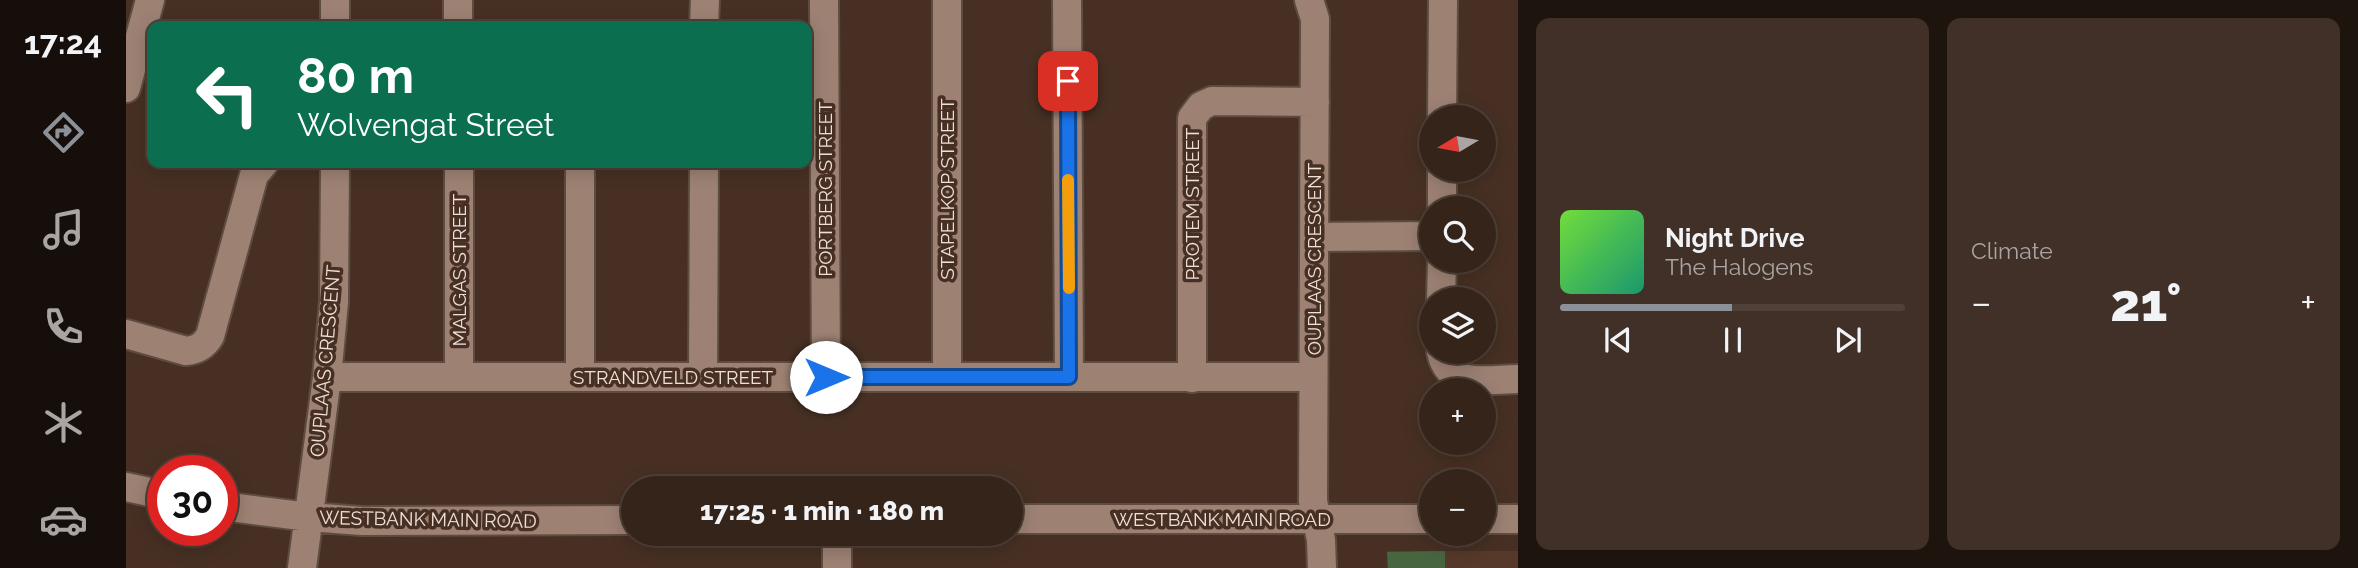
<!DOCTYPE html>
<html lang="en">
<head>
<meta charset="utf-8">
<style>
	:root { --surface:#35241a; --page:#403027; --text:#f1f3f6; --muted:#aaa4a2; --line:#4f4139; --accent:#8c9099 }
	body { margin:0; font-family:Raleway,sans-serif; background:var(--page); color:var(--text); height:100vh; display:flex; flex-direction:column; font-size:26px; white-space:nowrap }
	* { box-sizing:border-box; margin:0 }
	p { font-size:23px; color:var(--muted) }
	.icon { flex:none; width:38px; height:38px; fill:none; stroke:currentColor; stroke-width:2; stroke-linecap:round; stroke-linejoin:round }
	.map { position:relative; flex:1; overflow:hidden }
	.panel { display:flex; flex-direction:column; gap:18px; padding:18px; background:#1d140e; width:840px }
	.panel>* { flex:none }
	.guide { position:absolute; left:21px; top:21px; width:665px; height:147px; border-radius:14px; box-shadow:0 4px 18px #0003,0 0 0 2px var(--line); background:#0b6e4f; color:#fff; overflow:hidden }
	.needle { width:46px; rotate:260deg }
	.fabs { position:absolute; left:1293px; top:105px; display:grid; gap:14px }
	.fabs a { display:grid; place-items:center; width:77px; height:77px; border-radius:50%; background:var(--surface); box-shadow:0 4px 18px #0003,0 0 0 2px var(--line); font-size:35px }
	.speed { position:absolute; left:21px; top:455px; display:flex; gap:14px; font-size:35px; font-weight:700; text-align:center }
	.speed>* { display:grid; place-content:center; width:91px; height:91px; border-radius:50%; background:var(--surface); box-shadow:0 4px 18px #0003,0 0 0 2px var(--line); line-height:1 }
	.speed .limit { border:10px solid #d22; background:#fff; color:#111 }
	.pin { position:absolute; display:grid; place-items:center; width:60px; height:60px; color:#fff; margin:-30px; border-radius:14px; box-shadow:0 4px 10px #0006 }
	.me { position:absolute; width:77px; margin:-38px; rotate:90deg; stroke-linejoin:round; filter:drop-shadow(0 0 5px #0008) }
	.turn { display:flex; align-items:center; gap:24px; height:147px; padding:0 35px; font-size:32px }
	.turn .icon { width:91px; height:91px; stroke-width:2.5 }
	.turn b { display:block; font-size:49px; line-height:60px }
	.big { font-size:52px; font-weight:800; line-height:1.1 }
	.panel .card { flex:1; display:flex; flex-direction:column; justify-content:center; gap:10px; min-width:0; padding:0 24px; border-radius:14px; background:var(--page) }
	.song { display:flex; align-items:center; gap:21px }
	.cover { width:84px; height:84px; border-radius:10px; background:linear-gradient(135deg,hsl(100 70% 55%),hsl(160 70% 35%)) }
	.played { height:7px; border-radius:4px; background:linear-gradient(90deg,var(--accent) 50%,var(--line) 50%) }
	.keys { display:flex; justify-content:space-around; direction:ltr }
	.heat { display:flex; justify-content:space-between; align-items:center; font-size:38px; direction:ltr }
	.panel .tiles { flex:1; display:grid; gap:18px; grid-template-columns:repeat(2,1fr) }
	.trip { position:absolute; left:495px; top:476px; width:402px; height:70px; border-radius:35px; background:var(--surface); box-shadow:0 4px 18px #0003,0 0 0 2px var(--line); font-weight:800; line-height:70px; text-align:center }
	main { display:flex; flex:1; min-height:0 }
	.dock { display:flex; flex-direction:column; width:126px; justify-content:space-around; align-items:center; background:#150e0a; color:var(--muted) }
	.dock .icon { width:49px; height:49px }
	.dock .active { color:var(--accent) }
	.dock b { font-size:32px; color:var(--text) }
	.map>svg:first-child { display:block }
	.built { fill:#56392a }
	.park { fill:#476640 }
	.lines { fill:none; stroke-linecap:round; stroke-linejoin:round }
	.minor-casing { stroke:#5e4c41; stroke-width:32 }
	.minor { stroke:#9d8274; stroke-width:28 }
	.route-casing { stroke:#114b97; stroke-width:18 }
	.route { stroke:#1a73e8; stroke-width:12 }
	.slow { stroke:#f59e0b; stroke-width:12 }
	.labels { text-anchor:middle; stroke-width:7; stroke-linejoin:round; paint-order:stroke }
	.street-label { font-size:19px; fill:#eedfd7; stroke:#473023 }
</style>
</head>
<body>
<main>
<nav class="dock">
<b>17:24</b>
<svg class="icon active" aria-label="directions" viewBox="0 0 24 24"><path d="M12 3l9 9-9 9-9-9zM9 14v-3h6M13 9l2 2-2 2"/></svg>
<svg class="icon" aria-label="music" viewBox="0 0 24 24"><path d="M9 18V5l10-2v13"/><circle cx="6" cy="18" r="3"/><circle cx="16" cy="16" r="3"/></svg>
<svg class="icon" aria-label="phone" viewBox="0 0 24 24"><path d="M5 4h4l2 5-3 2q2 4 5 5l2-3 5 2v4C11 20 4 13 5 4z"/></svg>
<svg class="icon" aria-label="climate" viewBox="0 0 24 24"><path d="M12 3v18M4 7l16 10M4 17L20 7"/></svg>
<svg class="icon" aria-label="car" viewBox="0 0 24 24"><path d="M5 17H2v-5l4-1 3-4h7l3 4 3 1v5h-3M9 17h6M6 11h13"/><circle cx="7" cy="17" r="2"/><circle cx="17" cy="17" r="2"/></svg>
</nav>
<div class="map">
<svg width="1392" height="568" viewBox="0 0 1392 568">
	<rect width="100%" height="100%" fill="#473023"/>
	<path class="built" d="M1261,551h131v17h-131z"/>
	<path class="park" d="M1319,551v17h-57l-1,-16z"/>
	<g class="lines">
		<defs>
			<path id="minor" d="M332,0v26
				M698,0l2,377
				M821,0v377
				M941,0l2,377
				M1183,0l6,19 -2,482 8,39 1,28
				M209,26v-26
				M578,26l1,-26
				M0,88l24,-88
				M1316,117l1,-117
				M333,163v214
				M1316,170v38
				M1188,237l118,-1
				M1315,299l1,-38
				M0,334l60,17c11,-1 18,-5 24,-15l44,-161 10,-12
				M1315,352c8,38 47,27 77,27
				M201,377h986
				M454,377v-214
				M577,377l1,-214
				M1066,378v-260l9,-12 11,-5 103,1
				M0,487l37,8
				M96,506l87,11 53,4 272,-1
				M886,519h420
				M1358,519h34
				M711,534v34
				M176,568l25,-191 7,-75 1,-139"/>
		</defs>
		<use href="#minor" class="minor-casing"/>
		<use href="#minor" class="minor"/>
	</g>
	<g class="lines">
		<defs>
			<path id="route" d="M700,377h243l-1,-296"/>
		</defs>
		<use href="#route" class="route-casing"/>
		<use href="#route" class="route"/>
		<path class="slow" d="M942,180l1,108"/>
	</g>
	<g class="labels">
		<g class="street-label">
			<text transform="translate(699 189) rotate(-90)" y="7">PORTBERG STREET</text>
			<text transform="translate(821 189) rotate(-90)" y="7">STAPELKOP STREET</text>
			<text transform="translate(1066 204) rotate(-90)" y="7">PROTEM STREET</text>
			<text transform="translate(1188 259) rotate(-90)" y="7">OUPLAAS CRESCENT</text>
			<text transform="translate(333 270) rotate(-90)" y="7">MALGAS STREET</text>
			<text transform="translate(199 361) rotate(-85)" y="7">OUPLAAS CRESCENT</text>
			<text x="547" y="384">STRANDVELD STREET</text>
			<text transform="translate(302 519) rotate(1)" y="7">WESTBANK MAIN ROAD</text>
			<text x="1096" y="526">WESTBANK MAIN ROAD</text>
		</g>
	</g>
</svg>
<div class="fabs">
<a><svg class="needle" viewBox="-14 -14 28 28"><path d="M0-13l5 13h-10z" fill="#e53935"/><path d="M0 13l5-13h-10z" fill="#aaa4a2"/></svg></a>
<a><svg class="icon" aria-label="search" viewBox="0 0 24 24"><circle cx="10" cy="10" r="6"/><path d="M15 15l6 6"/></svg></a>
<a><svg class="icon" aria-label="layers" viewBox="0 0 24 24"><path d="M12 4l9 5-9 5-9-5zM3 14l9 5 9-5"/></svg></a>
<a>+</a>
<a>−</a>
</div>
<div class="speed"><div class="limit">30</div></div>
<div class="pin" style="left:942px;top:81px;background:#d93025"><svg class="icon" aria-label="arrive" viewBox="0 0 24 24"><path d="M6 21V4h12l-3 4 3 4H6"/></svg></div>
<svg class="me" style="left:700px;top:377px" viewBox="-20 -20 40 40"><circle r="19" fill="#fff"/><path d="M0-13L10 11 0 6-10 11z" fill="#1a73e8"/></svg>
<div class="trip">17:25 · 1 min · 180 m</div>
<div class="guide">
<div class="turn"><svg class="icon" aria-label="left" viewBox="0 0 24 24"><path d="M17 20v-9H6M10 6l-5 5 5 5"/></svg><div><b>80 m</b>Wolvengat Street</div></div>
</div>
</div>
<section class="panel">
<div class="tiles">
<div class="card">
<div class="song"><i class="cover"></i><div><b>Night Drive</b><p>The Halogens</p></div></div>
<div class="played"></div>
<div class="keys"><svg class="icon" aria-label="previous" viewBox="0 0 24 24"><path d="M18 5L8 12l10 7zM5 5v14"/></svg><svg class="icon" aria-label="pause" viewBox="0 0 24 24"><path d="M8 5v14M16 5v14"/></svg><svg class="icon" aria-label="next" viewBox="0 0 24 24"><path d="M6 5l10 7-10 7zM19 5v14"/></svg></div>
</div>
<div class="card"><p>Climate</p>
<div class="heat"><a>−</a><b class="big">21°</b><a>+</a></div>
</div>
</div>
</section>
</main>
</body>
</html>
